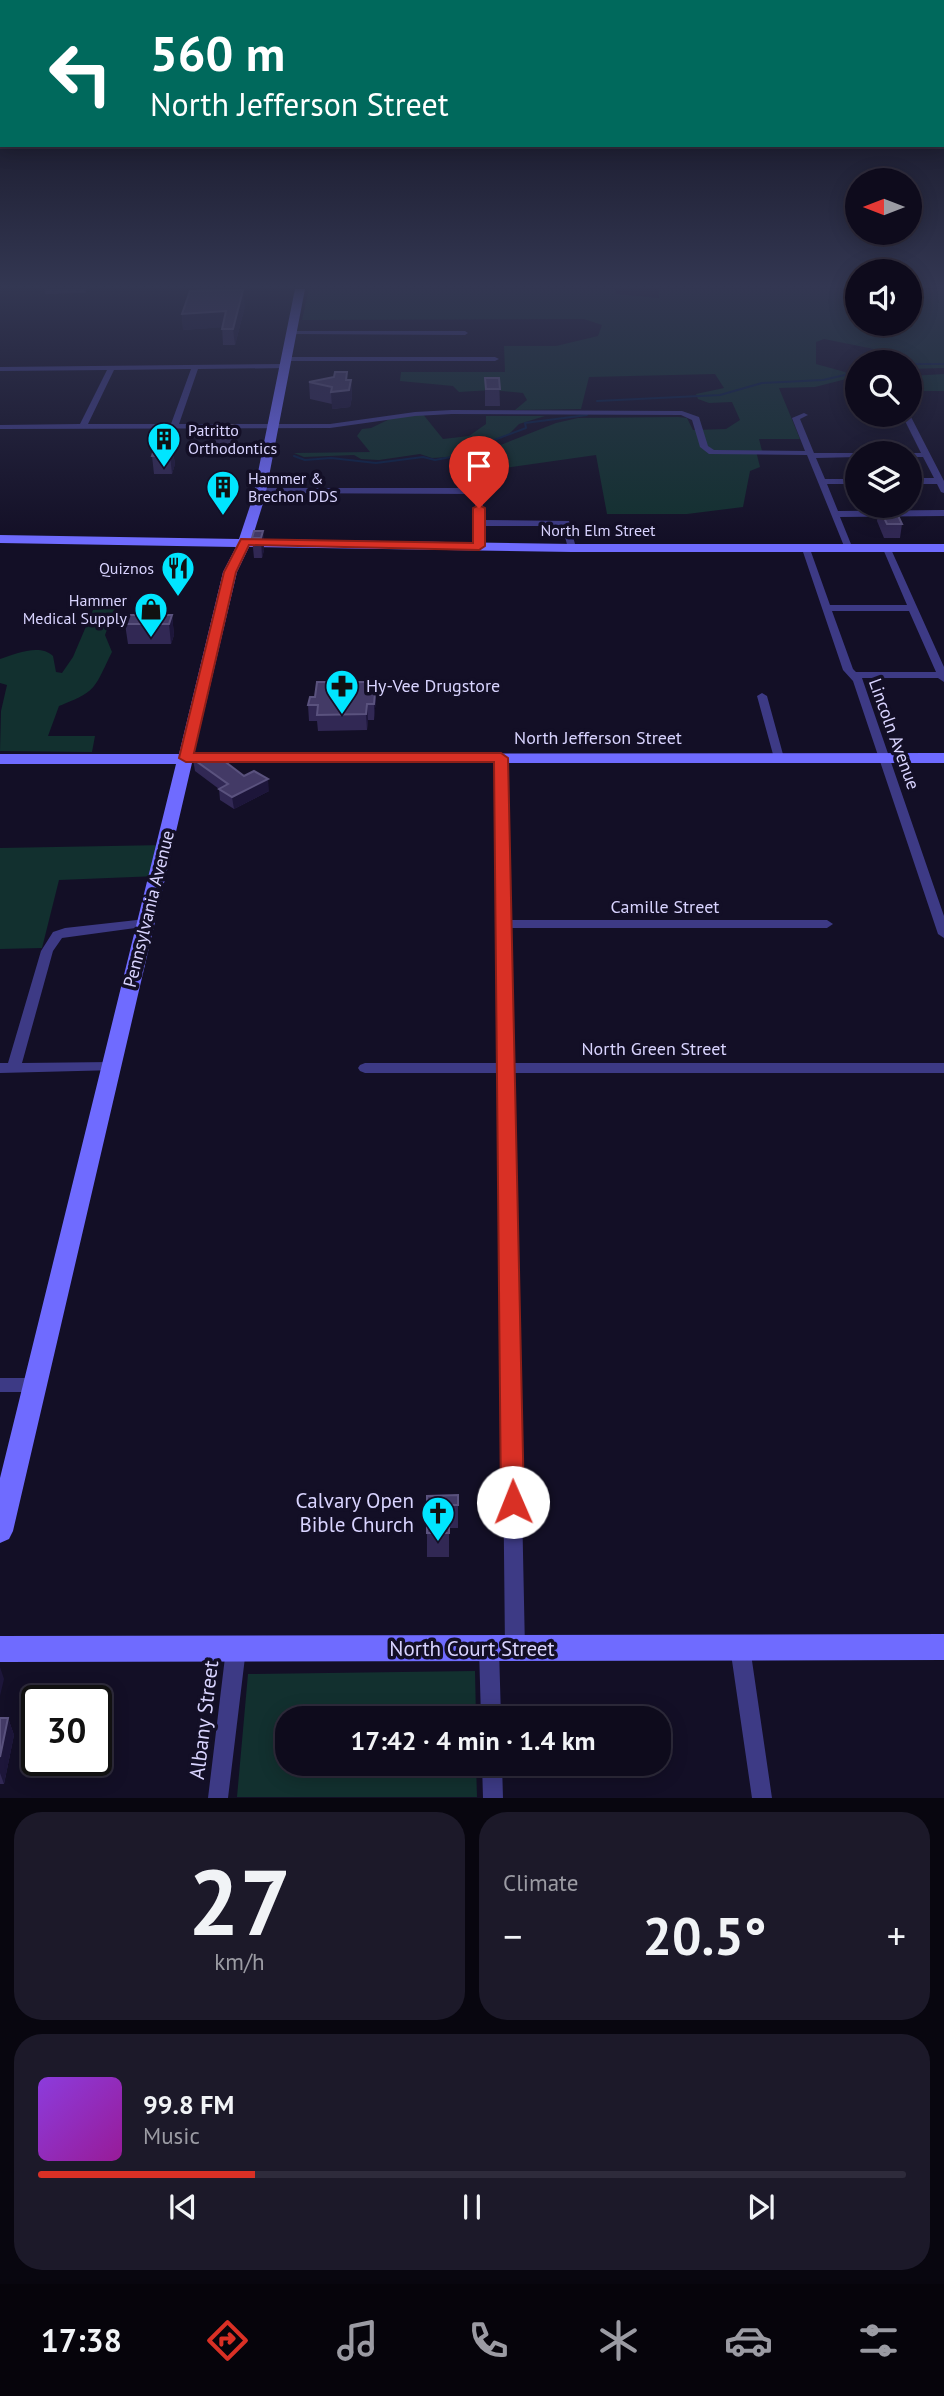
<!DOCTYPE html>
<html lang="en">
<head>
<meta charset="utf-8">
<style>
	:root { --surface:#0e0b1c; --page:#1c1929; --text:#f1f3f6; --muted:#9b9ba3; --line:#2e2b3b; --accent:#d93025 }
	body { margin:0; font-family:"PT Sans",sans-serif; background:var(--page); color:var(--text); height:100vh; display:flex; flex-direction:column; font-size:26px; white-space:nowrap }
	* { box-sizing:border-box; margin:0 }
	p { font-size:23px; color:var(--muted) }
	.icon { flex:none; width:38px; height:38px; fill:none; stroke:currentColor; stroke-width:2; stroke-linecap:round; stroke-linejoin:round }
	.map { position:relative; height:1798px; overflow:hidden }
	.side { display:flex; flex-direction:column; gap:14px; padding:14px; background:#08060f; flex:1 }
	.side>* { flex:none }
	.banner { position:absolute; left:0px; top:0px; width:945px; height:147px; box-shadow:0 4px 18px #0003,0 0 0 2px var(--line); background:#00695c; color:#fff; overflow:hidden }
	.needle { width:46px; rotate:270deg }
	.tools { position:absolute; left:845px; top:168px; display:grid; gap:14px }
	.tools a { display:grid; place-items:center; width:77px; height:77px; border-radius:50%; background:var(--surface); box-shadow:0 4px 18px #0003,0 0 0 2px var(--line); font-size:35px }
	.speed { position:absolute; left:21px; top:1685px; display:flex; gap:14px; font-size:35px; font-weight:700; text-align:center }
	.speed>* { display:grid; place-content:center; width:91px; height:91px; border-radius:50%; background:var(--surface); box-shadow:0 4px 18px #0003,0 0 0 2px var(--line); line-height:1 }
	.speed .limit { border:4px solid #111; border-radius:10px; background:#fff; color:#111 }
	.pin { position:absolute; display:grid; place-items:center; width:60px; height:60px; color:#fff; margin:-72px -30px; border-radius:50% 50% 50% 0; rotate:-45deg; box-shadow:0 0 7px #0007 }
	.pin .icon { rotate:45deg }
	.me { position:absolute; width:77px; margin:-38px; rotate:359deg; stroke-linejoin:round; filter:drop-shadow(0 0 5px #0008) }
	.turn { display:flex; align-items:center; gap:24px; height:147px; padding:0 35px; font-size:32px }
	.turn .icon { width:91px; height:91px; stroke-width:2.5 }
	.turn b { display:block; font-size:49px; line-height:60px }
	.big { font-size:52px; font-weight:600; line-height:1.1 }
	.side .card { flex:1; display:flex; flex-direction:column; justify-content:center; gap:10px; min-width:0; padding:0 24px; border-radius:28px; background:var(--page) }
	.side .dial { align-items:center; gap:0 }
	.dial b { font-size:91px; line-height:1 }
	.song { display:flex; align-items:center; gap:21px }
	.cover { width:84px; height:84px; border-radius:10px; background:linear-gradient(135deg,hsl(270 70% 55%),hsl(300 70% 35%)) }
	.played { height:7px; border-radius:4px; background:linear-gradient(90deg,var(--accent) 25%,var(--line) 25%) }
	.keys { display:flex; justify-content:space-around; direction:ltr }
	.heat { display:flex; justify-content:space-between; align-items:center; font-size:38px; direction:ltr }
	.side .tiles { flex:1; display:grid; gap:14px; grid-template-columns:1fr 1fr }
	.card:last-child { grid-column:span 2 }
	.trip { position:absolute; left:275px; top:1706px; width:396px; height:70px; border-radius:28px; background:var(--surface); box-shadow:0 4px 18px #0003,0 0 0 2px var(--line); font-weight:600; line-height:70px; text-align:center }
	.tab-bar { display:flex; height:112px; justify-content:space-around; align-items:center; background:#06040b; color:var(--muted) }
	.tab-bar .icon { width:49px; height:49px }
	.tab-bar .selected { color:var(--accent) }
	.tab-bar b { font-size:32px; color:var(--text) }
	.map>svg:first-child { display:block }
	.green { fill:#12302f }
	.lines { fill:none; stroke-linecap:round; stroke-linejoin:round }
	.stream { stroke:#0a1f44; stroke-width:2 }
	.street { fill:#3d3a85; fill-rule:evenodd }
	.secondary { fill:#6f6bff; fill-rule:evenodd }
	.wall { fill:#312854 }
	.shaded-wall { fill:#1d163a }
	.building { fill:#433a66; stroke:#5a527e; stroke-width:2 }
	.route { fill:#d93025; stroke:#8d1f18; stroke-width:2 }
	.labels { text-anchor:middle; stroke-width:7; stroke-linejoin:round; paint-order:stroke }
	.far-poi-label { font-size:16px; fill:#d9d4ff; stroke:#130f26; text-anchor:start }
	.far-street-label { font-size:16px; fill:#d9d4ff; stroke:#130f26 }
	.poi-label { font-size:18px; fill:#d9d4ff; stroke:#130f26; text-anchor:start }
	.street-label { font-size:18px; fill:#d9d4ff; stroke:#130f26 }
	.near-poi-label { font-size:21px; fill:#d9d4ff; stroke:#130f26; text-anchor:end }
	.near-street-label { font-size:21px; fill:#d9d4ff; stroke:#130f26 }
</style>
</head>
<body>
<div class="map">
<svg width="944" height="1798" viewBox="0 0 944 1798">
	<rect width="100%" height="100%" fill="#130f26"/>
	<path class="green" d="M309,289h306l1,5 43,4v-9h198l1,35h52v-35h34v79l-34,1v-7h-26l-5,-12 -55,-11 -8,3v22l29,8 5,6 -35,9 -36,1 21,51h-41l3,12h-6l4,16 -10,4 -7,36 -56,7h-80l-11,-59 -133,19 -3,-9 3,-5 93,-37 22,-5 100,-1 9,1 6,12 33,-1 14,-9 -8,-18 -23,1 -11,-4 -2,-5 28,-6 -9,-14 -126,3 -8,32 -66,1 12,-10 -4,-7 -31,-3 -33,2 -6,-6 -53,-5 1,-9h104l-1,-26h52l42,-10 4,-11 -18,-6 -282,1z
		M944,374v17h-34v-15z
		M422,413l21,26 26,-3 17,-12v-8h59l-26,8 -10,10 -60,23 -17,1 -12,-4 -41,6 -18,-1 -7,-4 -50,2 -10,-4 76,-1 -13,-16 5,-7 9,-1 23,-11z
		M115,608l-10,27 7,17c-18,36 -14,39 -53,54l-11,30h47l-3,16 -92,-1 1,-40 6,-26 -7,-2v-24c15,-5 40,-16 53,-3l3,16 6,1 11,-16 20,-47z
		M165,845l-7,31 -99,4 -17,68 -42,1v-101z
		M475,1671l1,47h-189v46h189l1,33h-240l11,-123z"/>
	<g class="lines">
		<path class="stream" d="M910,364h34
			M597,401l123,-6 42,-12 61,-3 35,-8
			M294,456l11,4 26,-2 45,5 47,-6 12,3 32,-6 14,-9 45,-17 -1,-5 62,-8"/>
		<path class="street" d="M292,331h173l3,2 -3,2 -175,-1v-2z
			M871,350h6l6,12h-6l-7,-10z
			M284,357h211l4,2 -4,2h-208l-4,-2z
			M285,364l4,2 -1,2 -90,1 -19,55h151l85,-12 37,-2 230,1 17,6 9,29 6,4 91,1 -13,-33 12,-5 4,2 -8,4 14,34h47h-3v4l-42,1 9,21h33v5h-31l11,27 106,-1v6l-104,1 13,32 -1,2h-6l-39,-96 -98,-1 -9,-7 -8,-27 -11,-5 -229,-1 -37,2 -85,12 -330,1v-4l80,-1 27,-54 -107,1v-4zM191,369l-20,55h-83l26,-54z
			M902,415h8l34,66v12l-3,-1 -4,-8h-27v-6h24l-11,-21h-13v-4h-3h14z
			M260,488h219l4,3v29l86,1 7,27 -4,3 -4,-3 -6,-22h-79v20l-7,2 -1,-54 -218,-1v-4z
			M806,546l4,3 20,56h77l-24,-56 1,-2h6l54,120v15l-6,-4h-76l82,238v22l-6,-4 -85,-253 -10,-11 -41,-121zM832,611h77l27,61h-80l-3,-3z
			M762,693l5,3 17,62 -1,2h-8l-1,-2 -17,-62z
			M501,755l5,3 4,162h317l6,4 -6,4h-317l3,135h431v10h-431l12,576 -3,7 -7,2 -7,-2 -3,-7 -6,-576h-134l-5,-2 -2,-3 2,-3 5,-2h134l-3,-305z
			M146,919l4,1 2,3 -2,3 -88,12 -9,13 -31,112 90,-1 5,2 2,3 -2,3 -117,3v-10h8l33,-112 12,-19 12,-4z
			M0,1378h35l6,2 2,5 -2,5 -6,2h-35z
			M740,1638l7,2 3,7 22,151h-20l-22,-151 3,-7z
			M236,1640l7,2 3,7 -18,149h-20l18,-149 3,-7z
			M489,1640l7,2 3,7 2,69h-20l-2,-69 3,-7z
			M482,1764h20l1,34h-20z"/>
		<path class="secondary" d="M295,289h10l-40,208 -13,42 320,5h372v8h-372l-323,-5 -12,25 -43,182 750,-1v10h-752l-179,768 -4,8 -9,4v-65l176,-714h-176v-10h179l44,-182 13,-25 -236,-4v-8l239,4 14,-42z
			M944,1634v26l-944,2v-26z"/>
	</g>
	<path class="wall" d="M44,289h42v4l-41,1z
		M245,306l-10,39h-12l-1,-18 -39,3 -1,-16z
		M485,378h14l1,28h-15z
		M351,380l1,17 -2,10 -18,2v-5l-22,-5 -1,-17z
		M234,425l1,17 -3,11h-15l-2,-18z
		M172,446l3,18 -3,10h-18l-2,-18z
		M879,507l23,17 -2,14h-16l-7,-17z
		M263,531l1,19 -2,8h-8l-2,-20z
		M172,615l2,20 -3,9h-43l-3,-20z
		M376,697l-2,23h-6l-1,10 -49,1 -1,-10h-8l-1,-16z
		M193,759l51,17 25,15 -35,18 -14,-9 -1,-11 -24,-18z
		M458,1495v33h-9v29h-22v-61z
		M0,1718h8l6,17 -10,49h-4z"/>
	<path class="shaded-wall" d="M243,290l2,16 -10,39 -2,-16z
		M226,311l2,16 -45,3 -1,-16z
		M347,372l1,18 3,-10 1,17 -2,10 -18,2 -1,-17 15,-12z
		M234,425l1,17 -3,11 -1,-18z
		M172,446l3,18 -3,10 -2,-19z
		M263,531l1,19 -2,8 -1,-20z
		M172,615l2,20 -3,9 -2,-20z
		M376,682v15l-2,23v-16z
		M367,704l1,16 -1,10 -1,-16z
		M268,779l1,12 -35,18 -2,-12z
		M0,1667l4,12 -4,17z
		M8,1718l6,17 -10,49 -4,-11v-16z"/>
	<path class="building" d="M243,290l-10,39h-11l4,-18 -44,3 8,-23z
		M335,372h12l-1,8h5l-2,10 -18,2 1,-5 -23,-5 25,-5z
		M485,378h14l1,11h-14z
		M218,425h16l-3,10h-16z
		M155,446h17l-2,9 -18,1z
		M879,507h15l8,17h-15z
		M254,531h9l-2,7h-9z
		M128,615h44l-3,9h-44z
		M317,682h59l-2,22h-7l-1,10 -49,1 1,-10h-10l2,-8h5z
		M205,754h10l29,22 10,-5 14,8 -36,18 -13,-8 9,-5 -35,-25z
		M458,1495v10h-9v28h-22v-37z
		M0,1718h8l-8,39z"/>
	<linearGradient id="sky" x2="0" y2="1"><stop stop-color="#0a0815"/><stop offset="0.53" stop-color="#333752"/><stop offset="1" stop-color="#333752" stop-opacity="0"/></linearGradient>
	<rect width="944" height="541" fill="url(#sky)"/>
	<path class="route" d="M479,505l6,3v38l-6,4 -230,-5 -13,27 -42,181h307l7,5 16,744 -3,7 -8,3 -9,-3 -3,-7 -7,-740h-308l-7,-4 45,-186 17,-33 232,4v-35z"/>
	<defs>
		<symbol id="building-pin" viewBox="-11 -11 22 30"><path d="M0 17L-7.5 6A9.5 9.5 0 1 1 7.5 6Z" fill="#00e5ff" stroke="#130f26"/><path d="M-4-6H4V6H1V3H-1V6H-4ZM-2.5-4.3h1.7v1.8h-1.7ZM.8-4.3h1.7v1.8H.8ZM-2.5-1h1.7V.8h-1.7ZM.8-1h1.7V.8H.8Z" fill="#111"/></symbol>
		<symbol id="restaurant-pin" viewBox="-11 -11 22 30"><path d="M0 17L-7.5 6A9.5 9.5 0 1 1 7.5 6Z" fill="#00e5ff" stroke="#130f26"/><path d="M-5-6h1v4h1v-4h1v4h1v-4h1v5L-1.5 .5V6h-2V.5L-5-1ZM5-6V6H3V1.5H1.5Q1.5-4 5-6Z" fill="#111"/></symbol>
		<symbol id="shop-pin" viewBox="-11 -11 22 30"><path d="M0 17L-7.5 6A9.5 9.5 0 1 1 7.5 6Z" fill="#00e5ff" stroke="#130f26"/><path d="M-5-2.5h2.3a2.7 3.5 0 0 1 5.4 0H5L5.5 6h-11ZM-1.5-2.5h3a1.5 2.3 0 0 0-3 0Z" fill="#111"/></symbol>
		<symbol id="pharmacy-pin" viewBox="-11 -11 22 30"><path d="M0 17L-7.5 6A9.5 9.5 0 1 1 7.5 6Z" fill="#00e5ff" stroke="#130f26"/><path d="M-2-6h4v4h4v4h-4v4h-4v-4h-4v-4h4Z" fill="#111"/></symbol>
		<symbol id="church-pin" viewBox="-11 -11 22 30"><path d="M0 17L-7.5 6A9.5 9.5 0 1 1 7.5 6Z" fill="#00e5ff" stroke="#130f26"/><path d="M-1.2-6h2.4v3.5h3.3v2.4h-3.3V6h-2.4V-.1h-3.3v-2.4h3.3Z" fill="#111"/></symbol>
	</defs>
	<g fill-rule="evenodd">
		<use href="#building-pin" x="145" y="420" width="38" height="52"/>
		<use href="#building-pin" x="204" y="468" width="38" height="52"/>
		<use href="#restaurant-pin" x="159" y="549" width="38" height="52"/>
		<use href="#shop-pin" x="132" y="590" width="38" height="52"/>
		<use href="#pharmacy-pin" x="323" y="667" width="38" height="52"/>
		<use href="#church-pin" x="419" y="1494" width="38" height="52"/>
	</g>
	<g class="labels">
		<g class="far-poi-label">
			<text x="188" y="436">Patritto<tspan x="188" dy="18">Orthodontics</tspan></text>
			<text x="248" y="484">Hammer &amp;<tspan x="248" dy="18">Brechon DDS</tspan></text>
			<text x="154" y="574" text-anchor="end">Quiznos</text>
			<text x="127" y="606" text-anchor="end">Hammer<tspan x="127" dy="18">Medical Supply</tspan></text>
		</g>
		<g class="far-street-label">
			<text x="598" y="536">North Elm Street</text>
		</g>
		<g class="poi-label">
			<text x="366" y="692">Hy-Vee Drugstore</text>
		</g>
		<g class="street-label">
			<text transform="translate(894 734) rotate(70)" y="6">Lincoln Avenue</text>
			<text x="598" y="744">North Jefferson Street</text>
			<text x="665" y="913">Camille Street</text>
			<text transform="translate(149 909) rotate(-76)" y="6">Pennsylvania Avenue</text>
			<text x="654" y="1055">North Green Street</text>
		</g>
		<g class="near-poi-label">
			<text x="414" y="1508">Calvary Open<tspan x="414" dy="24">Bible Church</tspan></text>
		</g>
		<g class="near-street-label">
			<text x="472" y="1656">North Court Street</text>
			<text transform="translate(204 1720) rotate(-83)" y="7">Albany Street</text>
		</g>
	</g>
</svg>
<div class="tools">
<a><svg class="needle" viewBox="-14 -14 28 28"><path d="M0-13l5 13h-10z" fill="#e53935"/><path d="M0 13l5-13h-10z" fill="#9b9ba3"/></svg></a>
<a><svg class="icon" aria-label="sound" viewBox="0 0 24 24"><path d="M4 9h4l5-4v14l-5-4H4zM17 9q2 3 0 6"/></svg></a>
<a><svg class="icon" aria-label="search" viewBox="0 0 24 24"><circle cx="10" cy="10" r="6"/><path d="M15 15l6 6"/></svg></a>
<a><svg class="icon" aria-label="layers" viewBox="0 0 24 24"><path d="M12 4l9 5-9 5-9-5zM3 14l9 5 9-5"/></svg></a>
</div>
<div class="speed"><div class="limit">30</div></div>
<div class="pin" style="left:479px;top:508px;background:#d93025"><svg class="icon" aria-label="arrive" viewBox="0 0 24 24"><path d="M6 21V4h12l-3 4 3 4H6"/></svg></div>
<svg class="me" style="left:513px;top:1502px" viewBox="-20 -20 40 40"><circle r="19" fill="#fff"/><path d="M0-13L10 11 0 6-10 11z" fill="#d93025"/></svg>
<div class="trip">17:42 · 4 min · 1.4 km</div>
<div class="banner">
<div class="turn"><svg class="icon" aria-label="left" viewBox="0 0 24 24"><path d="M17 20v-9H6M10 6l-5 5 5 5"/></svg><div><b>560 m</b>North Jefferson Street</div></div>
</div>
</div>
<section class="side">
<div class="tiles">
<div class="card dial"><b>27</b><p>km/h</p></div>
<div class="card"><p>Climate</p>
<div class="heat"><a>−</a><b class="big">20.5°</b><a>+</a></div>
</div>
<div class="card">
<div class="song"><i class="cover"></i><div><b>99.8 FM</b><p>Music</p></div></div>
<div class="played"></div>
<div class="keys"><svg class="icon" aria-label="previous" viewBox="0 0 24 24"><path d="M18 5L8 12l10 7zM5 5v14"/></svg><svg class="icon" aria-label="pause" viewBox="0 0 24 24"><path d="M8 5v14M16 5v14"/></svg><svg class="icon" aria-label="next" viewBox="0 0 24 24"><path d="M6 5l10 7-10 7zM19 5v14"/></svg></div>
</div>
</div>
</section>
<nav class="tab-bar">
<b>17:38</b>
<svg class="icon selected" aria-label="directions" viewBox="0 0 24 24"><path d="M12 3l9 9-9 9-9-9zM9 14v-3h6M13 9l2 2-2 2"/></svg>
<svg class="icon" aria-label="music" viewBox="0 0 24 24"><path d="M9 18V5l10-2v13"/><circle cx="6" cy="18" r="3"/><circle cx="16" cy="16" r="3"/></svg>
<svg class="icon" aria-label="phone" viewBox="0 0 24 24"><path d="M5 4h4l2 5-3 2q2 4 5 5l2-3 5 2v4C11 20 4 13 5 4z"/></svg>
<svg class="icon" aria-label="climate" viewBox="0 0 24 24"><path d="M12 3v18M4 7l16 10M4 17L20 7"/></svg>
<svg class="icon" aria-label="car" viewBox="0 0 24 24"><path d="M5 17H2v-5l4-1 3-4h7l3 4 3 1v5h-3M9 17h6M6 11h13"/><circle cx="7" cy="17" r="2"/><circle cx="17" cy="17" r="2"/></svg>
<svg class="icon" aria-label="filters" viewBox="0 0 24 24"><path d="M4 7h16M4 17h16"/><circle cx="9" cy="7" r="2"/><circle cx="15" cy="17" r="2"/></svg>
</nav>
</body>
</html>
